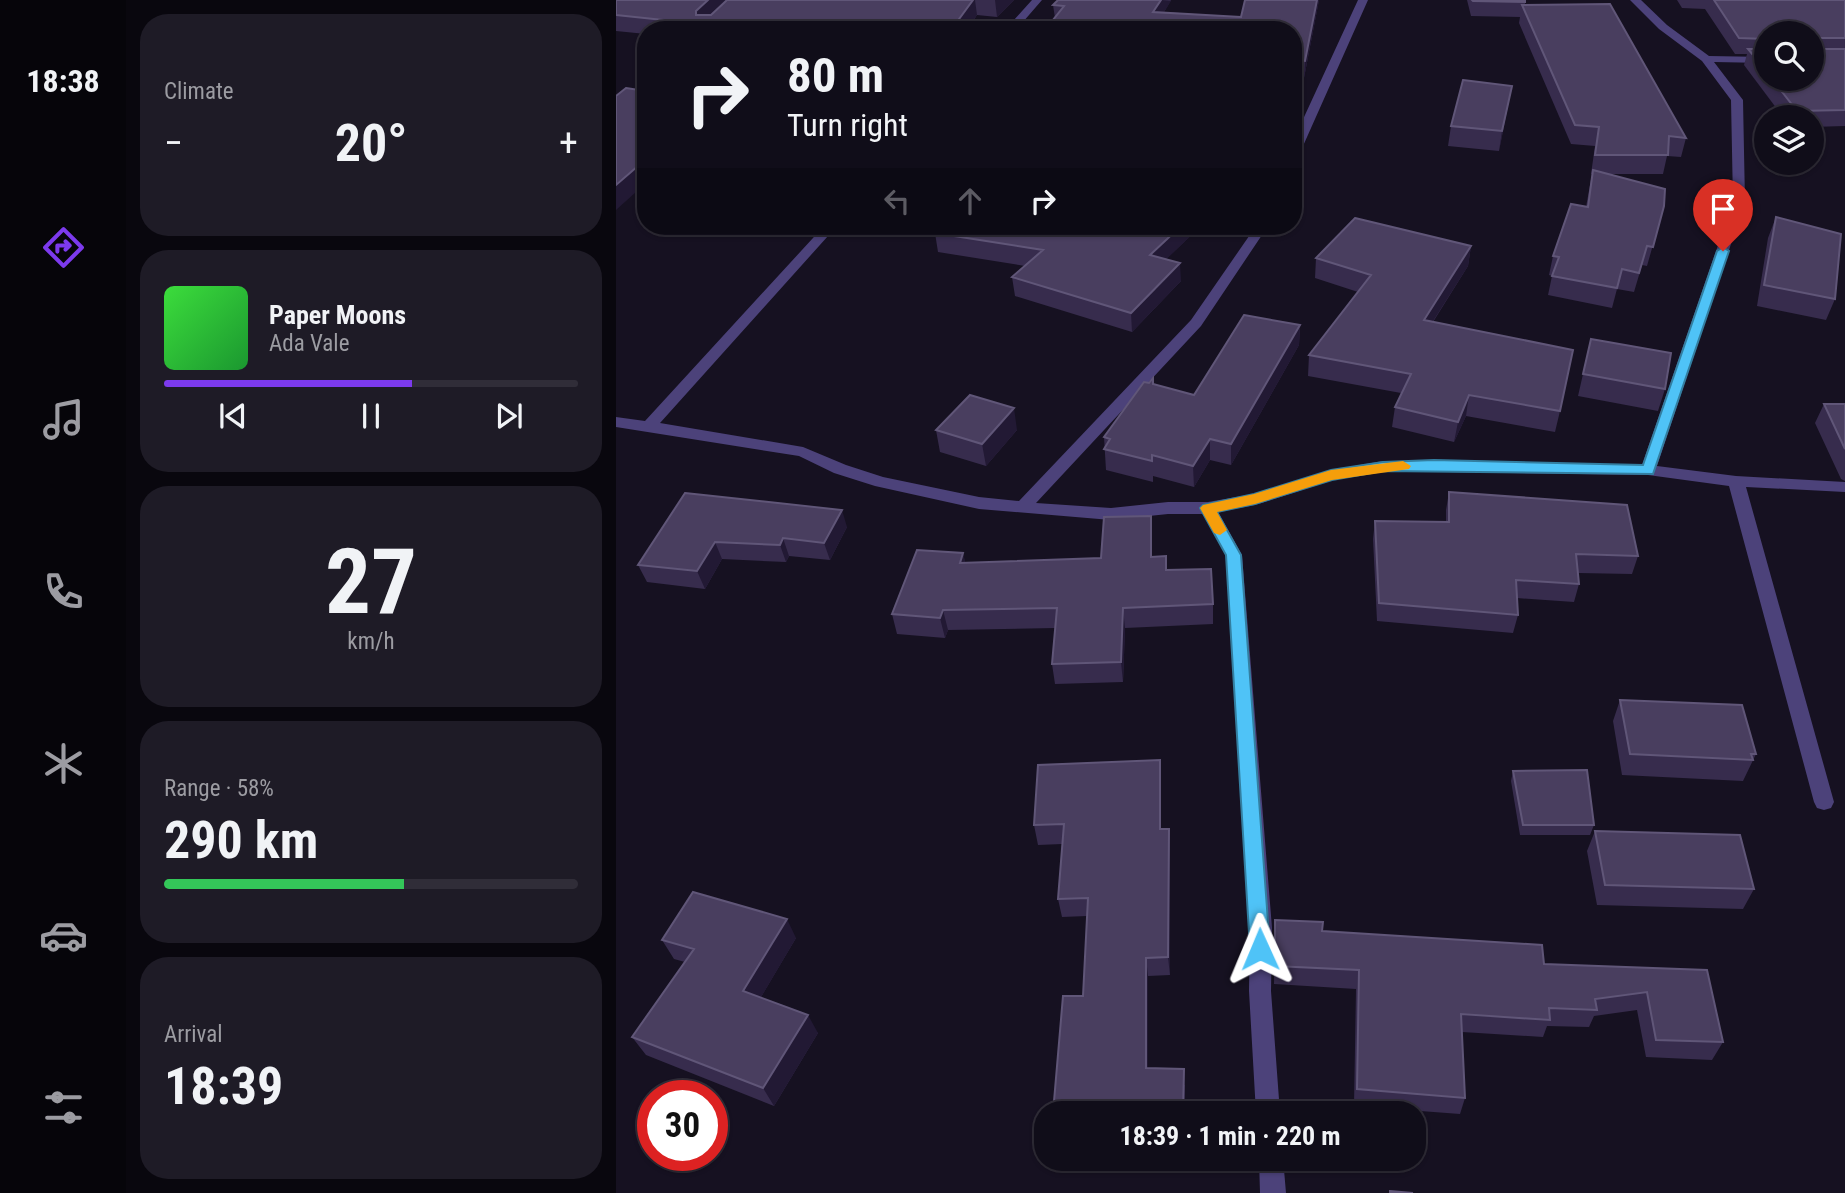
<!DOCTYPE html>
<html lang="en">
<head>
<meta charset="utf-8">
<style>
	:root { --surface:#100d19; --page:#1e1b26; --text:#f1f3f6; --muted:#9c9ca2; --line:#302d38; --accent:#7c3aed }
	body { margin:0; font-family:"Roboto Condensed",sans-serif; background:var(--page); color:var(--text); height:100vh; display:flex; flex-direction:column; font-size:26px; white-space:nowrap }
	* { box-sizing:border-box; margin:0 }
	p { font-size:23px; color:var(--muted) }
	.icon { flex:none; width:38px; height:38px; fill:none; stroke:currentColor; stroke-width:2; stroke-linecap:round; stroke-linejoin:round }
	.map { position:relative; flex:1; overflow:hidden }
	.panel { display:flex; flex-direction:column; gap:14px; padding:14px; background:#09070e; width:490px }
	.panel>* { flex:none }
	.top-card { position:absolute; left:21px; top:21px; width:665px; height:214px; border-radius:28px; box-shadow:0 2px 5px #0004,0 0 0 2px var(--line); background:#100d19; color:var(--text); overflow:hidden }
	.tools { position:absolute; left:1138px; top:21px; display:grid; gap:14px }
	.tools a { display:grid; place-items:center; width:70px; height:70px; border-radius:50%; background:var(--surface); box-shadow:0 2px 5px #0004,0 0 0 2px var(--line); font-size:35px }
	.speed { position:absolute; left:21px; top:1080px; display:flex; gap:14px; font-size:35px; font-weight:700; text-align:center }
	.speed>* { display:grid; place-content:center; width:91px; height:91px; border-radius:50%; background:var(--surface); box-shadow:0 2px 5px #0004,0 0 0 2px var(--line); line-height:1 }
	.speed .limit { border:10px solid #d22; background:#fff; color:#111 }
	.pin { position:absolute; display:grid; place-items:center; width:60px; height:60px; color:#fff; margin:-72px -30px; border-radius:50% 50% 50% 0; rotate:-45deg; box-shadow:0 0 7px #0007 }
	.pin .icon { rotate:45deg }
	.me { position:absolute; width:77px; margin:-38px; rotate:359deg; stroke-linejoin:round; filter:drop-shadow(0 0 5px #0008) }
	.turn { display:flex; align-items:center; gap:24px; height:147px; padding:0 35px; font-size:32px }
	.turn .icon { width:91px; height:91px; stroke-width:2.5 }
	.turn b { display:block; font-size:49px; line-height:60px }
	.lanes { display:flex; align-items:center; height:66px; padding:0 35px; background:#0003; justify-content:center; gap:35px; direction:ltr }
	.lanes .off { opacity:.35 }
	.big { font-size:52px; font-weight:700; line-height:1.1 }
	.panel .widget { flex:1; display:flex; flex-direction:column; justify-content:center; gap:10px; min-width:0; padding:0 24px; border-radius:28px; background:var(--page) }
	.panel .dial { align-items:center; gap:0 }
	.dial b { font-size:91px; line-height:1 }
	.song { display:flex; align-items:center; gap:21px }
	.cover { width:84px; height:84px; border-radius:10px; background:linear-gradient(135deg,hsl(120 70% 55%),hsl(130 70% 35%)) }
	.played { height:7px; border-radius:4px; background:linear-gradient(90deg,var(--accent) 60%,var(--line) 60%) }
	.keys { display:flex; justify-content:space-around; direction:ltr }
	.heat { display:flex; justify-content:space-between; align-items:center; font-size:38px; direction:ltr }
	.charge { height:10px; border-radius:5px; background:linear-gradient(90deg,#34c759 58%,var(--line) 0) }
	.trip { position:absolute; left:418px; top:1101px; width:392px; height:70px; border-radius:28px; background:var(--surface); box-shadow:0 2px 5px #0004,0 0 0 2px var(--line); font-weight:700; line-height:70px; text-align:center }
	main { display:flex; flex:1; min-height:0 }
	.dock { display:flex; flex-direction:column; width:126px; justify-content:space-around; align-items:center; background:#06050a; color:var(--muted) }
	.dock .icon { width:49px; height:49px }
	.dock .on { color:var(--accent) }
	.dock b { font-size:32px; color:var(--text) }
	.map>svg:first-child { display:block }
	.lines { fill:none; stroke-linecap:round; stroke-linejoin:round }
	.minor { fill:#4c427a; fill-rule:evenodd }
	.wall { fill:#372c4d; fill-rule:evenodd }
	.shaded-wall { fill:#221934 }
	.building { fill:#493e5f; stroke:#605678; stroke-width:2 }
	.route { fill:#4fc3f7; stroke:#337fa1; stroke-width:2 }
	.slow { fill:#f59e0b }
</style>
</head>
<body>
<main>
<nav class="dock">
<b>18:38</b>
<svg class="icon on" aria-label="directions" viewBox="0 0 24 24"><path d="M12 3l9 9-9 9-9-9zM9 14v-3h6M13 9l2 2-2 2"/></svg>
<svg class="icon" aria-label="music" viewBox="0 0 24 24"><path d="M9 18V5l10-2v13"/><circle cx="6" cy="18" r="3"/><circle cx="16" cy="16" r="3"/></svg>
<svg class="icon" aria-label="phone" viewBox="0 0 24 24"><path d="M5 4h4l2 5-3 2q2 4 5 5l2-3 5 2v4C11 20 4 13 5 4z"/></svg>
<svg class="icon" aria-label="climate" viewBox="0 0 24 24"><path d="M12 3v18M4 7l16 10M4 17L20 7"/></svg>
<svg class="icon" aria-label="car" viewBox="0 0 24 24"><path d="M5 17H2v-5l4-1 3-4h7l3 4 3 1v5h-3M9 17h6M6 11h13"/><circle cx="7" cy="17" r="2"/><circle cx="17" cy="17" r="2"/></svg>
<svg class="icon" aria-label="filters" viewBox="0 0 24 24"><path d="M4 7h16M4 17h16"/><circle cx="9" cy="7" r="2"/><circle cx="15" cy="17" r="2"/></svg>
</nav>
<section class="panel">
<div class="widget"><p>Climate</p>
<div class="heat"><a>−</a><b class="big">20°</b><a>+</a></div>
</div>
<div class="widget">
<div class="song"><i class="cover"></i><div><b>Paper Moons</b><p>Ada Vale</p></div></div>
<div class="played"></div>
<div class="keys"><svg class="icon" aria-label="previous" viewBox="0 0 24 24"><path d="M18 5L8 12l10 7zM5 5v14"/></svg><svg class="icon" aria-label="pause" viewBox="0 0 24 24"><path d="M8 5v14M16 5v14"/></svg><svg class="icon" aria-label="next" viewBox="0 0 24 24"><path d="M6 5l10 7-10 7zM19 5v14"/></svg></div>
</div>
<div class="widget dial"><b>27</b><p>km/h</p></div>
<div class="widget"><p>Range · 58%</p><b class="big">290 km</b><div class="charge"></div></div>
<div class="widget"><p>Arrival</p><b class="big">18:39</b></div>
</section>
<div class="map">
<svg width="1229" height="1193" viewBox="0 0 1229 1193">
	<rect width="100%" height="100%" fill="#161121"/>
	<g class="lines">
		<path class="minor" d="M416,0h10l-26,30h-11z
			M742,0h10l-69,155 -6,4v-18z
			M1014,0h11l26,25 42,31 57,1v6l-52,-1 29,38 2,102 -88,264 79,10 109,6v10l-99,-5 88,315 -3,6 -7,2 -7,-2 -3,-6 -85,-316 -81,-11 -265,-4 -50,9 -78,25 -37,7 24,43 30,373 -1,63 9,122h-24l-7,-122 1,-63 -24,-373 -23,-41h-35l-57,6 -132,-11 -104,-23 -41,-13 -35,-17 -183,-29v-10l29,4 179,-195h13l-177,197 143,24 43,18 37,12 96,20 40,4 172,-181 65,-94h12l-67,100 -165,177 75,5 57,-6h40l46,-8 77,-24 52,-9 259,4 91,-263 -2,-102 -29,-39 -43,-32z
			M30,83v9l-30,24v-9z
			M643,1158h24l3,35h-26z"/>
	</g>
	<path class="wall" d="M0,0h398l-17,17 -20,-2 -10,15h-321v4l-30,-3z
		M442,0h113l-7,12 77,5 78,-17 -15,78 -249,-60 -2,-13z
		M851,0h58v5l161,133 -5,19 -14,-1 -4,18h-53l54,32 -17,60 -5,-1 -8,27 -17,-3 -5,19 -64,-13 4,-19 -3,-1 4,-19 33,-49 6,-33h-1l4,-28 -24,-2 -52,-121 1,-6 -49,-1z
		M1061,0h168v126l-34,1v-10h-28l-39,-52 3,-11h-12l-30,-45 -23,-1zM1150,33h45v46h-45z
		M896,86l-13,65 -51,-5 3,-20z
		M1160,217l59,82 -9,21 -69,-14 11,-68z
		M319,226h266l-35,33 15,22 -49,51 -117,-36 -3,-19 13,-11 -87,-14 -3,-19 5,-6z
		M855,246l-3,20 -35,56 127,89 -5,21 -89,-16 -12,26 -62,-15 3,-20 6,-14 -93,-17 1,-21 49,-63 -43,-14 1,-20z
		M684,325l-1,20 -68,120 -21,-5 -16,27 -41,-11v6l-47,-12 -2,-33 49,-53 41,11z
		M975,339l74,50 -7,22 -80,-15z
		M1208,404h21v77l-4,-2 -26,-56z
		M320,430h81l-31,36 -46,-14z
		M833,492l189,64 -6,18 -54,-1 1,11 -5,18 -57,-4 1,17 -5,18 -136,-12 -4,-82 2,-18 71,1v-12z
		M69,493l162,34 -17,33 -41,-4 -3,6 -64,-3 -17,30 -58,-7 -9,-17z
		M536,537v20l15,13 46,34v20l-88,4 -2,54 -68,2 -3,-20 3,-36 -107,2 -3,8 -48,-4 -5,-20 71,-61 2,10 136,-5z
		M1004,700l136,54 -13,27 -121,-6 -9,-54z
		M897,771l81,54 -4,10h-70l-9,-54z
		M545,780v49l9,19v127l-22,1v92l37,17v28h-132l30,-117 4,-80 -25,1 -4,-18 4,-55 -24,1 -4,-20z
		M979,831l159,58 -11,20 -146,-4 -10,-54z
		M659,920l47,11 222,33 163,6 16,72 -11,18 -66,-3 -9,-47 -43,6 -5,11 -42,-1 -4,11 -81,-5 3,66 -5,16 -106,-8 2,-117 -82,-5z
		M180,938l-35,59 57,36 -44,73 -128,-51 -14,-18 53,-75 -11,-3 -12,-19z
		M438,1158h130v2z"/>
	<path class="shaded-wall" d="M92,0h23l-32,23 -3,-12z
		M357,0h2l2,15 -10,15h-16z
		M379,0h19l-17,17z
		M545,0l10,1 -17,27 -1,-16z
		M701,0h2l-15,78 1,-17z
		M682,60v17l-5,14v-15z
		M896,86l-4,19 -9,46 3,-20z
		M30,159v24l-30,27v-25z
		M565,226h20l-50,48 -1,-19z
		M855,246l-3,20 -47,74 3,-20z
		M564,263l1,18 -49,51 -1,-19z
		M684,325l-1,20 -68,120v-21z
		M853,395l-3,21 -12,26 4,-20z
		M398,408l3,22 -31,36 -4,-22z
		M594,439v21l-16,27 -1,-21z
		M226,510l5,17 -17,33 -6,-17z
		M535,516l1,21v40l-1,-20z
		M167,538l6,18 -3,6 -6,-17z
		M99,542l7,17 -17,30 -8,-18z
		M347,553l5,20 -8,-10z
		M507,608l2,20 -2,54 -2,-20z
		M327,610l5,20 -3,8 -5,-20z
		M544,760l1,20v68l-1,-19z
		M553,829l1,19v127l-2,-18z
		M171,919l9,19 -42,71 -11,-18z
		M530,958l2,18v109l-2,-17z
		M192,1015l10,18 -44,73 -11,-18z
		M568,1069l1,44h-2z"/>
	<path class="building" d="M0,0h92l-12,11v4h15l16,-15h246l-22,30h-193l-142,-15z
		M442,0h103l-8,12 88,5 4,-17h72l-12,61 -7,-1 -5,16v-46h-248l19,-24 -11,-1z
		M856,0h53v2l-52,-1z
		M1098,0h131v38h-29l-2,3 1,8h30v61l-48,1 -25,-32h39v-46h-45v6l-27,-1z
		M994,4l76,134 -17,-2 -1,19h-73l4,-28 -24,-2 -53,-120z
		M1132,49h18v22z
		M847,80l49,6 -10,45 -51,-5z
		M10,88l20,3v68l-30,26v-89z
		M977,170l72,19 -1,17 -11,41 -6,-1 -8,27 -17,-4 -5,19 -65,-12 7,-19 -6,-1 18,-52 17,3z
		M1160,217l65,17 -6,65 -71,-14z
		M739,218l116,28 -47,74 149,30 -13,61 -91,-16 -11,27 -63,-15 16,-33 -102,-19 62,-80 -55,-17z
		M325,226h240l-31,29 30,8 -49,50 -119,-36 31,-27 -108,-17z
		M628,315l56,10 -69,119 -21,-5 -17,27 -41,-11v6l-48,-12 6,-10 -6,-2 40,-55 5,1 4,-5v6l41,11z
		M975,339l80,14 -6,36 -82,-15z
		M354,395l44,13 -32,36 -46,-14z
		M1208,404h21v45z
		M833,492l178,13 11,51 -62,-2 3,30 -63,-4 2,35 -139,-12 -4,-82 74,1z
		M69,493l157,17 -18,33 -41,-5 -3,7 -65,-3 -18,29 -59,-6z
		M535,516v41l15,-1v14l45,-1 2,35 -90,4 -2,54 -69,2 5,-56 -114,2 -3,8 -48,-4 25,-64 46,3 -3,10 141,-5 3,-41z
		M1004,700l122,5 14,49h-5l2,6 -123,-6z
		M544,760v69h9l-1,128 -22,1v110l38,1 -1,44h-130l10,-117h20l5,-98 -30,1 6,-75 -30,1 4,-60z
		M971,770l7,55h-71l-10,-54z
		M979,831l145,4 14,54 -149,-4z
		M77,892l94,27 -44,72 65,24 -45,73 -131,-51 62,-88 -32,-9z
		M659,920l48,2 -1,9 220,14 2,19 163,6 16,72 -67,-2 -9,-48 -52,7 2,11 -48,-2 1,12 -89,-6 4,84 -108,-9 2,-119 -84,-4z
		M774,1191l23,2h-23z"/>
	<path class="route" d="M1107,247l6,4 -76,223 -270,-3 -51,9 -77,24 -38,8 24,43 29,394 -3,7 -7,2 -7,-2 -3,-7 -24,-394 -26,-47 3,-3 51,-11 77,-24 52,-8 51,-2 209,5 74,-214z"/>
	<path class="slow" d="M787,461l8,5 -2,3 -77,11 -77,24 -38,8 10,18 -7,5 -6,-2 -14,-25 3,-3 51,-11 77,-24z"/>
</svg>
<div class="tools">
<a><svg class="icon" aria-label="search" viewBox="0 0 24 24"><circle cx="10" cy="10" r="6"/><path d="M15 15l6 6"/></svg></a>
<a><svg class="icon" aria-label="layers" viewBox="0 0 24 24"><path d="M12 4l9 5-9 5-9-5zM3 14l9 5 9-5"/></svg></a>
</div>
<div class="speed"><div class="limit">30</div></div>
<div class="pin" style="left:1107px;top:251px;background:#d93025"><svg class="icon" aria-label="arrive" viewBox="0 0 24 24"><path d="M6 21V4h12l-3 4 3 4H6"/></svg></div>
<svg class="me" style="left:644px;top:949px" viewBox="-20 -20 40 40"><path d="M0-17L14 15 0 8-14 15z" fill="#4fc3f7" stroke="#fff" stroke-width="4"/></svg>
<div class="trip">18:39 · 1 min · 220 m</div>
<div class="top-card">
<div class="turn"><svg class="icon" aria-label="right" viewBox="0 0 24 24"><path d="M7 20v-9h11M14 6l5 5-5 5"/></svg><div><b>80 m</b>Turn right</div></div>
<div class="lanes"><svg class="icon off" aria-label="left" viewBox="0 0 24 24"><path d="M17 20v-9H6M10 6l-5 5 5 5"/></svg><svg class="icon off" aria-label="ahead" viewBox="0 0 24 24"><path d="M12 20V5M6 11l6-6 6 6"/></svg><svg class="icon" aria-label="right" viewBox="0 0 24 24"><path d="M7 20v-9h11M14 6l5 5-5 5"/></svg></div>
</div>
</div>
</main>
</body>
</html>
